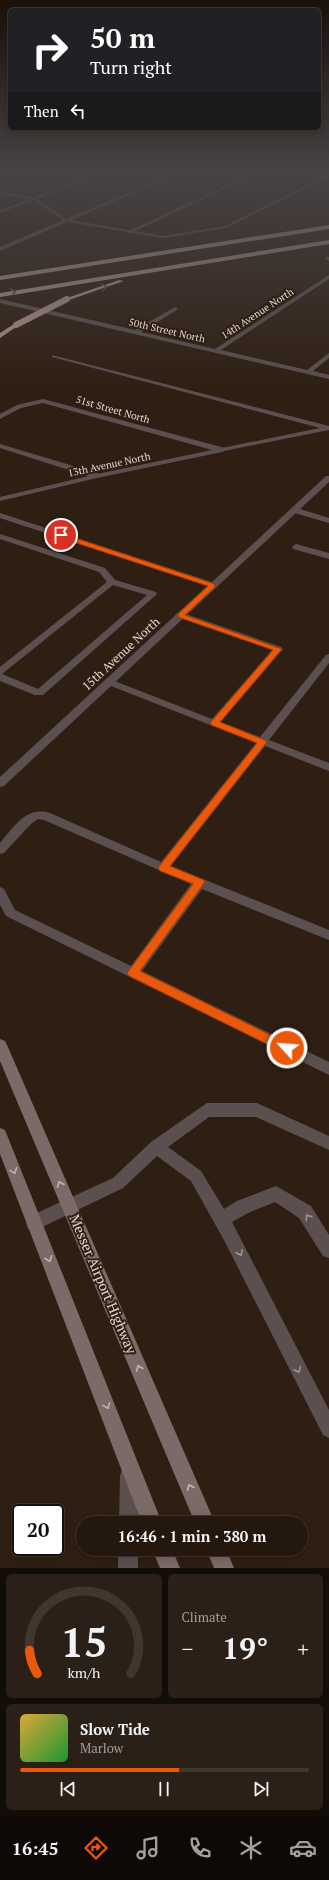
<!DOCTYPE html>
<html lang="en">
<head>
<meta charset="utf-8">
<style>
	:root { --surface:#23170e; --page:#2b2017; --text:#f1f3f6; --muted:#a39f9e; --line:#40362e; --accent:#ea580c }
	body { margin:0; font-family:"PT Serif",serif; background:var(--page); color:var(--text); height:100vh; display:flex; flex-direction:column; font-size:15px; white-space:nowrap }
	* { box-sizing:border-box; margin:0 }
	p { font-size:13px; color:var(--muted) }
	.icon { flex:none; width:22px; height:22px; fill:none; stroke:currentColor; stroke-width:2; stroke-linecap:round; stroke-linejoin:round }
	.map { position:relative; height:1568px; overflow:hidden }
	.details { display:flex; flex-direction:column; gap:6px; padding:6px; background:#130d08; flex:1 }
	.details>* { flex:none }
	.guide { position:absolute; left:8px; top:8px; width:313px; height:122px; border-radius:6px; box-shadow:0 2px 10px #0003,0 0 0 1px var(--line); background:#202124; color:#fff; overflow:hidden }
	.speed { position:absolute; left:12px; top:1504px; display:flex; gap:8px; font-size:20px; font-weight:700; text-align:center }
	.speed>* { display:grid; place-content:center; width:52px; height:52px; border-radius:50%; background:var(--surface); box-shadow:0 2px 10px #0003,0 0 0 1px var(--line); line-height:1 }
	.speed .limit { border:2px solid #111; border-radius:6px; background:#fff; color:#111 }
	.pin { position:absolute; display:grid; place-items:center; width:34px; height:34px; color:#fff; margin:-17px; border:2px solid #fff; border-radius:50%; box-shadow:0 1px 4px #0007 }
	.me { position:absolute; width:44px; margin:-22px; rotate:296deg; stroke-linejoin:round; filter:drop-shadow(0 0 3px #0008) }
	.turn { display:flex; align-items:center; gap:14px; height:84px; padding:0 16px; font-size:18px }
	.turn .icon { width:52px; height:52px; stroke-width:2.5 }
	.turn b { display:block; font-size:28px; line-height:34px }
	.then { display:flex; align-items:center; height:38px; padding:0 16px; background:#0003; gap:8px; font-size:15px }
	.big { font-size:30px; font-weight:700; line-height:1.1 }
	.details .tile { flex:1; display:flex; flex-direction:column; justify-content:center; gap:6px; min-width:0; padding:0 14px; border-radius:6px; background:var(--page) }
	.details .dial { align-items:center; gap:0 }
	.dial svg { height:104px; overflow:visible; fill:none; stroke:var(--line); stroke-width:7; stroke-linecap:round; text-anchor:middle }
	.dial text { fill:var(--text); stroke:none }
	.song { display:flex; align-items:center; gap:12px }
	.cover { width:48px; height:48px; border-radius:6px; background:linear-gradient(135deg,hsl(40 70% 55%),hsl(130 70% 35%)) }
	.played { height:4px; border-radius:2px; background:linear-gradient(90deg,var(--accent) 55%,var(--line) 55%) }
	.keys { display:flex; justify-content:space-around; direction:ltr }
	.heat { display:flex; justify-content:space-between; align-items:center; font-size:22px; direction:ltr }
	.details .tiles { flex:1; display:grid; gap:6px; grid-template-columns:1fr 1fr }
	.tile:last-child { grid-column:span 2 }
	.trip { position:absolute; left:76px; top:1516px; width:232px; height:40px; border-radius:20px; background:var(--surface); box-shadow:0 2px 10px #0003,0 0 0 1px var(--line); font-weight:700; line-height:40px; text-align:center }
	.tab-bar { display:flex; height:64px; justify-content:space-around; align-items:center; background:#0e0906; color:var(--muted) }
	.tab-bar .icon { width:28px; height:28px }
	.tab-bar .selected { color:var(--accent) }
	.tab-bar b { font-size:18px; color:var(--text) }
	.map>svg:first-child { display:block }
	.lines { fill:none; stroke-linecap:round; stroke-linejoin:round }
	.path { stroke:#76685d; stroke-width:1; stroke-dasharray:1.5 1.5; stroke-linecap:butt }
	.service { fill:#5b504f; fill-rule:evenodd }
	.minor { fill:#5b504f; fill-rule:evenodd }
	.secondary { fill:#7b6a67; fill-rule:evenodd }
	.motorway { fill:#a98f8b; fill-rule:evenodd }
	.motorway-bridge { stroke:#a98f8b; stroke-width:6 }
	.oneway { stroke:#604c43 }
	.oneway2 { stroke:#c4b7b0 }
	.oneway3 { stroke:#9f9490 }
	.route { fill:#ea580c; stroke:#983908 }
	.labels { text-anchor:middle; stroke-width:4; stroke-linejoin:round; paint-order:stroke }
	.far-street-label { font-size:10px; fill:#e3d8d0; stroke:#2f1f13 }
	.street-label { font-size:12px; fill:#e3d8d0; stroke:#2f1f13 }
	.near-street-label { font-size:14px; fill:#e3d8d0; stroke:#2f1f13 }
</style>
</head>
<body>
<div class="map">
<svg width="329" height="1568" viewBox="0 0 329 1568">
	<rect width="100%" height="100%" fill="#2f1f13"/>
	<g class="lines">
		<path class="path" d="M0,173l47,8"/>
		<path class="service" d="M104,171h6l-110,42v-3z
			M257,171h5l-131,62 -4,-1z
			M52,355l277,71v4l-110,22v-4h3l98,-20 -268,-71z
			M0,444l100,30 1,2 -7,2 -94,-30z
			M291,508h6l32,10v5l-38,-11z
			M0,534l105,34 10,12 41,12 1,2 -114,101h-8l-35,-14v-14l107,-85 -8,-10 -99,-33zM113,585l34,10 -109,94 -36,-15z
			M296,544l33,9v6l-36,-10 -1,-2z
			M180,612l101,35 2,2 -62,73 39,15 66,-82 3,-1v9l-60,77 60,23v8l-64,-25 -94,120 158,64v10l-127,-51 -60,82 187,91v13l-323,-159 -6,-11v-18l4,2 11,21 116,56 60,-82 -147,-64 -6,-1 -7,5 -27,29 -4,1v-11c14,-16 26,-37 50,-30l111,49 95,-119 -150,-59 -2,-2 5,-3 3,1 100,39 60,-69 -95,-33 -2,-2 2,-2z
			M207,1103h50l72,33v14l-73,-33h-47l-41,30 33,24 23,38 13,-8 39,-15 35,20 18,29v23l-6,-2 -24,-38 -24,-16 -27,11 -16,9 97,188v28l-6,-3 -98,-193 -34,-61 -34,-25 -34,32 -89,43 -6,-2 -2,-6 2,-6 85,-39 38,-36z"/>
		<path class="minor" d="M179,171h5l-112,49 91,16 62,-10 103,-52h1v3l-103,51 -63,10 -96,-16 -67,29v-4l63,-27 -30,-20 -33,-6v-2l36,6 30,21z
			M326,257h3v4l-3,-2z
			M329,275v4l-108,71 86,20 22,-17v5l-16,13 16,4v4l-329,-76v-4l135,31 40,-23 2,1v2l-36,22 74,17z
			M43,399l182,49 1,2 -4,2 -125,26 -97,23v-4l97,-23 115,-24 -169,-47 -22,5 -21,11v-5l17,-9z
			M326,476h3v6l-325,304 -4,1v-10l207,-191 -207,-68v-5l212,69z
			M129,1467l7,2 2,7 1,47h-20l1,-47 2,-7z
			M118,1549h20v19h-20z"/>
		<path class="secondary" d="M0,1039l5,2 2,4 208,478h-20l-195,-462z
			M0,1128l5,2 2,5 155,388h-20l-142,-369z
			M152,1549h20l8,19h-20z
			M206,1549h20l8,19h-20z"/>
		<path class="motorway" d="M329,225v4l-329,51v-4z
			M329,240v4l-329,53v-4z
			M119,280l5,1 -55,19 -5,-1z
			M14,324l5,1 -19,13v-5z"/>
		<path class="motorway-bridge" d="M16,325l51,-26"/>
	</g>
	<defs><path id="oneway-chevron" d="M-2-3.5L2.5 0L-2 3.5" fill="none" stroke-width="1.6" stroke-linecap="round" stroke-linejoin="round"/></defs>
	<g class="oneway">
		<use href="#oneway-chevron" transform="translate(104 287) rotate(-18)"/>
		<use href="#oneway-chevron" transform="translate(13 292) rotate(-10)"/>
	</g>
	<g class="oneway2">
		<use href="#oneway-chevron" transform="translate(14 1171) rotate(69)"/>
		<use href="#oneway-chevron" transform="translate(60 1184) rotate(-113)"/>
		<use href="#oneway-chevron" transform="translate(49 1259) rotate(68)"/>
		<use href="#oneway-chevron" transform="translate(139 1368) rotate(-113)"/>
		<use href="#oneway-chevron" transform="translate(107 1406) rotate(69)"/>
		<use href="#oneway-chevron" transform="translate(190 1487) rotate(-113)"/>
	</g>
	<g class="oneway3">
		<use href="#oneway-chevron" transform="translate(308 1217) rotate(-123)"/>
		<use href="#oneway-chevron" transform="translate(240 1253) rotate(65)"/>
		<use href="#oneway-chevron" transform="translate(298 1370) rotate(63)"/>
	</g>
	<linearGradient id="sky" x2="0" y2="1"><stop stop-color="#1a110a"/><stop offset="0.44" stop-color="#474244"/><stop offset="1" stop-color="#474244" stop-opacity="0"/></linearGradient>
	<rect width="329" height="390" fill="url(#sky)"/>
	<path class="route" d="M58,534h5l152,50v3l-30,28 97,34 -62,73 45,18 2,2 -97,124 34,14 1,2 -65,89 151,74 2,3 -2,4 -4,1 -4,-1 -154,-76 -2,-3 66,-89 -33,-13 -2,-3 2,-3 97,-122 -46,-18 -1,-2 63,-73 -95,-33v-3l30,-28 -150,-49z"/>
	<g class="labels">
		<g class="far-street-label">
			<text transform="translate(257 313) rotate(-33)" y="4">14th Avenue North</text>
			<text transform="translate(167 330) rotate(13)" y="4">50th Street North</text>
			<text transform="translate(113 409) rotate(16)" y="4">51st Street North</text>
			<text transform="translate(109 464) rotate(-12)" y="4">13th Avenue North</text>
		</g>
		<g class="street-label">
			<text transform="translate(121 654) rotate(-43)" y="4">15th Avenue North</text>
		</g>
		<g class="near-street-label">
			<text transform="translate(103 1284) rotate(67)" y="5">Messer Airport Highway</text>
		</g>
	</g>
</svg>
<div class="speed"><div class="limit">20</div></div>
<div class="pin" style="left:61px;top:535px;background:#d93025"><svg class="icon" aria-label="arrive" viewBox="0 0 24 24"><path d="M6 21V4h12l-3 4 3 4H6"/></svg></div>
<svg class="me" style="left:287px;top:1048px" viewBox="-20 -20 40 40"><circle r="17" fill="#ea580c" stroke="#fff" stroke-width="3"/><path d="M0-11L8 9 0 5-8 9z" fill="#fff"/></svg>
<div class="trip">16:46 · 1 min · 380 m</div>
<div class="guide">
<div class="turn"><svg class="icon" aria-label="right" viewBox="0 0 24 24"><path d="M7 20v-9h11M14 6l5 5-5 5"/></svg><div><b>50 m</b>Turn right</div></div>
<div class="then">Then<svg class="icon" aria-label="left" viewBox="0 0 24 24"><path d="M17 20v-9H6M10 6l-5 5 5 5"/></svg></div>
</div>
</div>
<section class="details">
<div class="tiles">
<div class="tile dial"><svg viewBox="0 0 100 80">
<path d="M14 69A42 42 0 1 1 86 69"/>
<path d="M14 69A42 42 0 0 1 8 51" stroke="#ea580c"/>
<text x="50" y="56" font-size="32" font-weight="700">15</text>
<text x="50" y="72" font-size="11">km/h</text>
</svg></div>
<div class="tile"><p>Climate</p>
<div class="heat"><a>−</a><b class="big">19°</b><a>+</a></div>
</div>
<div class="tile">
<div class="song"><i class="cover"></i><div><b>Slow Tide</b><p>Marlow</p></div></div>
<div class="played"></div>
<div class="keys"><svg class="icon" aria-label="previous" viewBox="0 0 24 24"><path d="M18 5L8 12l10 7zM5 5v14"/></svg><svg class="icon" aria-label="pause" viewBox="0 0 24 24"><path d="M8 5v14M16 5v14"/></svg><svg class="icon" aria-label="next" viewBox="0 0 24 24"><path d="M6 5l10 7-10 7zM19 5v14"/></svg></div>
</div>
</div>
</section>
<nav class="tab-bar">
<b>16:45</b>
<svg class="icon selected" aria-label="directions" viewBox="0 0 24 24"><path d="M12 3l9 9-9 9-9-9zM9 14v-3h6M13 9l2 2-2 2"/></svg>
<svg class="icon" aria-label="music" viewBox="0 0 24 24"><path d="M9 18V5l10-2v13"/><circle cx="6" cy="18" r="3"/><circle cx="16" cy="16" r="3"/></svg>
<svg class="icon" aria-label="phone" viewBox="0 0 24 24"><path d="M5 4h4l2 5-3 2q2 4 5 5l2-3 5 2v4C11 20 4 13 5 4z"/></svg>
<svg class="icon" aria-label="climate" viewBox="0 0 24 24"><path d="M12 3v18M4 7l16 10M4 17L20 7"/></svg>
<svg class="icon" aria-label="car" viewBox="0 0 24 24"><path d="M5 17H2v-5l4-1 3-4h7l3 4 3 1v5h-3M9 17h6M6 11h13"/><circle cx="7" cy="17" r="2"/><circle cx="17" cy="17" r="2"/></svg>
</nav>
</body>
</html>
